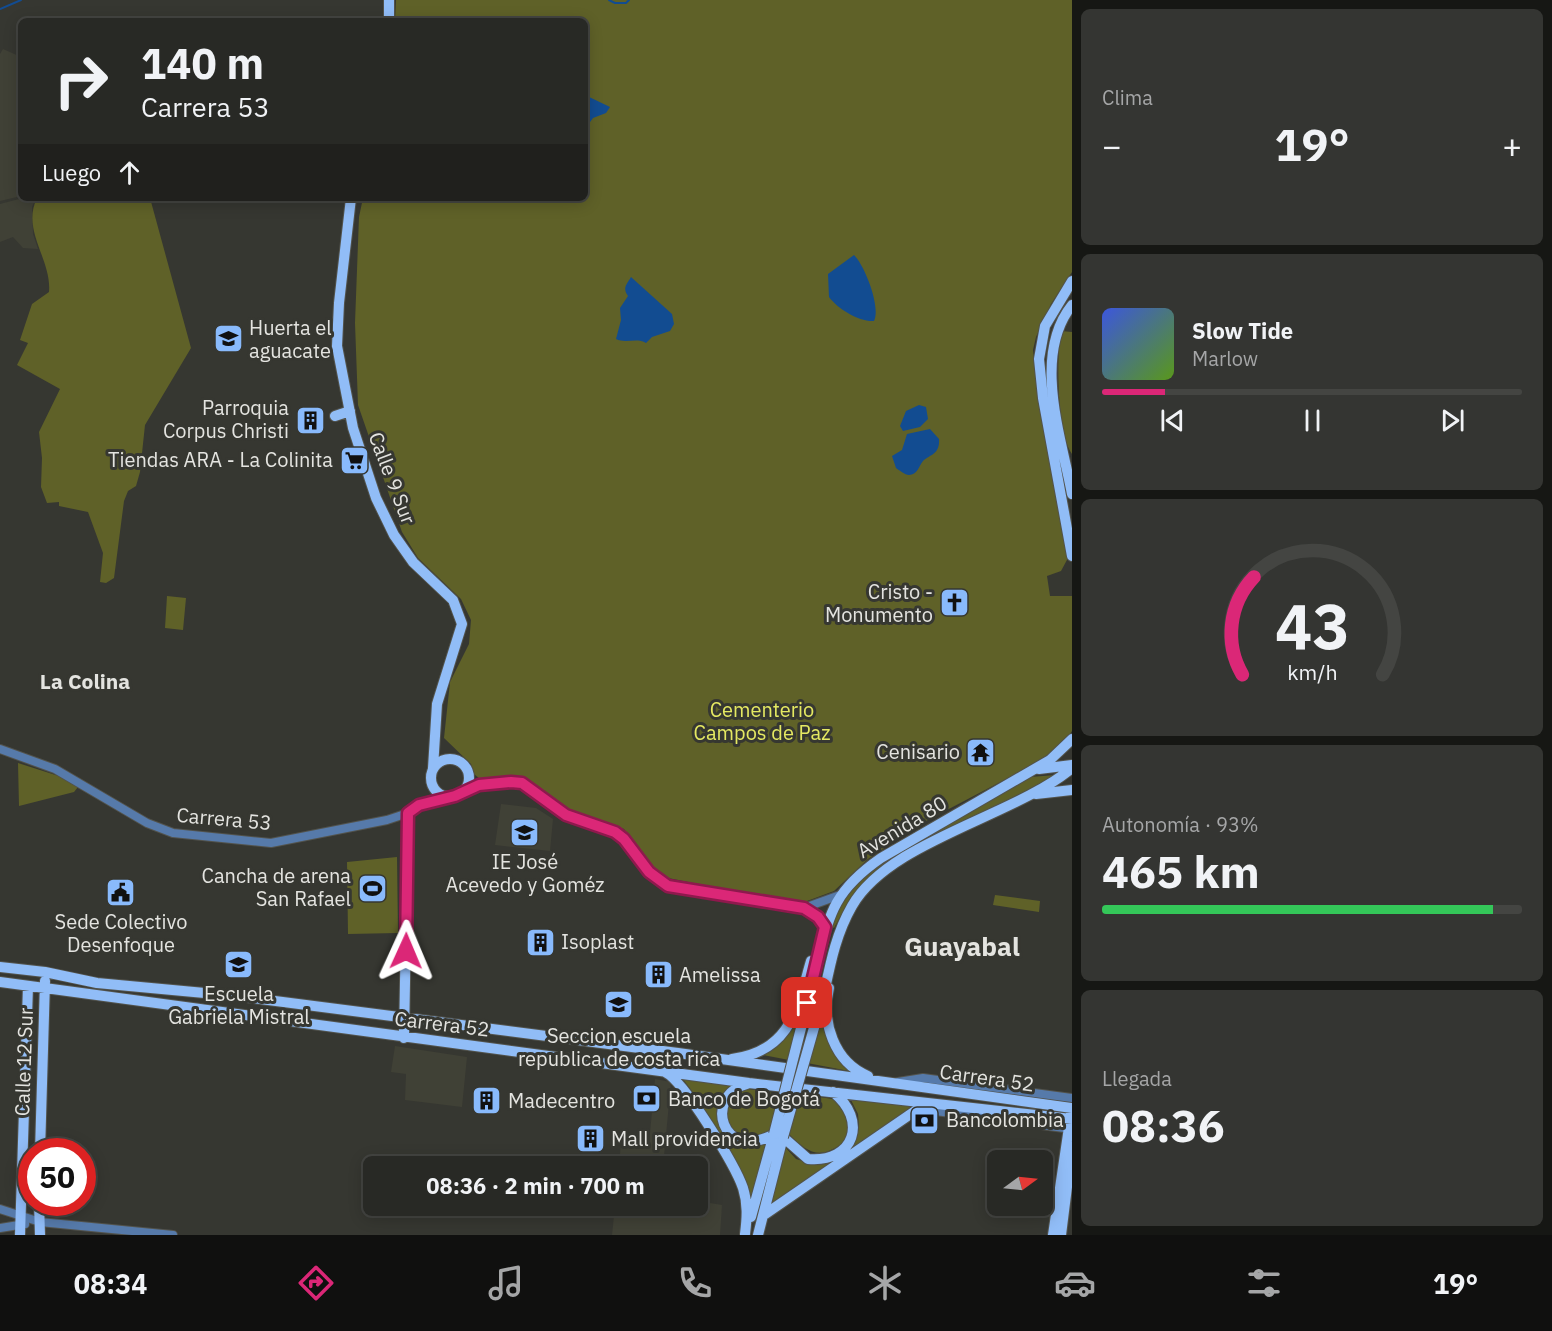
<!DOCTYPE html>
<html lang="es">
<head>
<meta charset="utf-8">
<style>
	:root { --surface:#282925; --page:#343532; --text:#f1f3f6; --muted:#a5a6a7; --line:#444542; --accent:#db2777 }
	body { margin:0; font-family:"IBM Plex Sans",sans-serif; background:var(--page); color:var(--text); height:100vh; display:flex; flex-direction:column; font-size:22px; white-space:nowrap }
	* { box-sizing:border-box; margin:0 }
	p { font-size:20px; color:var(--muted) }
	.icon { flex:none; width:33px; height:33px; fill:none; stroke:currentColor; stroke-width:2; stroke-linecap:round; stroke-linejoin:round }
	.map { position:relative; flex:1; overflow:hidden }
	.details { display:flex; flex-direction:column; gap:9px; padding:9px; background:#161714; width:480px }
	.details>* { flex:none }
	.guide { position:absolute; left:18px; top:18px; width:570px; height:183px; border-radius:9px; box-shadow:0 3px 15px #0003,0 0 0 2px var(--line); background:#282925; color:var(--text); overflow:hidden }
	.needle { width:39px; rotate:75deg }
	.buttons { position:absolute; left:987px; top:1150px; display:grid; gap:12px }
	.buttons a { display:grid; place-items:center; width:66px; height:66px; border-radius:9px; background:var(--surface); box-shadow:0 3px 15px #0003,0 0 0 2px var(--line); font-size:30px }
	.speed { position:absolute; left:18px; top:1138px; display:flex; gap:12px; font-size:30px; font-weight:700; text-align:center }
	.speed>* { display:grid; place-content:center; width:78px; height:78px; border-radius:50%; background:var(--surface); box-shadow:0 3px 15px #0003,0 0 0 2px var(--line); line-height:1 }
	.speed .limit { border:9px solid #d22; background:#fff; color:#111 }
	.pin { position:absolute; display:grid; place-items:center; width:51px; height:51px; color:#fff; margin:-26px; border-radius:12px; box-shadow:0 3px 9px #0006 }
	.me { position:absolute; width:66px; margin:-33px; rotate:1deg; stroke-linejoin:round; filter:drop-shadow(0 0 4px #0008) }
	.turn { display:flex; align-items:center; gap:21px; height:126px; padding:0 24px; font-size:27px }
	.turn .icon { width:78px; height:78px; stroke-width:2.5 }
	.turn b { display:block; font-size:42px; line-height:51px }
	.then { display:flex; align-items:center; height:57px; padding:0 24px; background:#0003; gap:12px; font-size:22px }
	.big { font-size:45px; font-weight:700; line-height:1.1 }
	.details .card { flex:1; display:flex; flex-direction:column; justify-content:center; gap:9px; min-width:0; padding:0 21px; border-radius:9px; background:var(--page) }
	.details .dial { align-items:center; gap:0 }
	.dial svg { height:156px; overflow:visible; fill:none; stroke:var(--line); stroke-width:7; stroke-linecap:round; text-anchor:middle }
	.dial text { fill:var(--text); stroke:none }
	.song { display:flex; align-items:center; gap:18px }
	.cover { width:72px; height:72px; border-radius:9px; background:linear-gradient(135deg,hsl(230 70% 55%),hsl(90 70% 35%)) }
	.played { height:6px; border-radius:3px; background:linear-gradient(90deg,var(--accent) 15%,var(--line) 15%) }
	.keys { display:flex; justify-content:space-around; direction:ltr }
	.heat { display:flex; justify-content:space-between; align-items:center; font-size:33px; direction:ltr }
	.charge { height:9px; border-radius:4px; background:linear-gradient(90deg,#34c759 93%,var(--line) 0) }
	.trip { position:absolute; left:363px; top:1156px; width:345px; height:60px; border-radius:9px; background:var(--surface); box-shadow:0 3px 15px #0003,0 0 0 2px var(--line); font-weight:700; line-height:60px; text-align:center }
	.dock { display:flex; height:96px; justify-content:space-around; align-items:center; background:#10100f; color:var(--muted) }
	.dock .icon { width:42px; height:42px }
	.dock .on { color:var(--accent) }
	.dock b { font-size:27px; color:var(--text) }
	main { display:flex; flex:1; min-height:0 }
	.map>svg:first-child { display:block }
	.built { fill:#404136 }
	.green { fill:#5f6128 }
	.water { fill:#124c91 }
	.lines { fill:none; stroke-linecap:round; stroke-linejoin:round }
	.stream { stroke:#124c91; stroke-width:2 }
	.minor-casing { stroke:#52534d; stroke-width:10 }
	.major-casing { stroke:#52534d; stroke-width:12 }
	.minor { stroke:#567aaa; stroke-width:8 }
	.major { stroke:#91bdf7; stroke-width:10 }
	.major-bridge-casing { stroke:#52534d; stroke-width:12; stroke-linecap:butt }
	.major-bridge { stroke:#91bdf7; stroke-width:10 }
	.route-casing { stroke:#8e194d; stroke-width:15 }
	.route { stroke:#db2777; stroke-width:10 }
	.labels { text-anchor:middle; stroke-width:6; stroke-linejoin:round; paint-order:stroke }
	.poi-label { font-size:20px; fill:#e4e4e0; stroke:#363731; text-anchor:start }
	.street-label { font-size:20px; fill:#e4e4e0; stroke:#363731 }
	.park-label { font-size:20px; fill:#e5e962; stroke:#363731 }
	.neighbourhood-label { font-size:21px; font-weight:bold; fill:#e4e4e0; stroke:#363731 }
	.district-label { font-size:26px; font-weight:bold; fill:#e4e4e0; stroke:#363731 }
</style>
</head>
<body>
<main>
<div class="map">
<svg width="1072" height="1235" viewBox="0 0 1072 1235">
	<rect width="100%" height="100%" fill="#363731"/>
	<path class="built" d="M3,49l18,8v139l-21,5v-147z
		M23,198h13l-4,9 1,27 5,15 -15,-1 -10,-11 -13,5v-38z
		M501,804l35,4 17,11 -3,32 -55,-6z
		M395,1046l72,11 -5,50 -57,-7 1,-26 -15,-2z
		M655,1079l16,3 -8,85h-44l2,-26 28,3z
		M698,1201l24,4 -2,30h-108l3,-29h83z"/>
	<path class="green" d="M396,0h676v272l-21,32 -15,33 -3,13 6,53 29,155 -7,13 -14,5 3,20h22v135l-9,13 -19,15 -120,63 -56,37 -34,32 -35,13 -141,-28 -20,-24 -14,-23 -55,-17 -56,-32 -33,-1 -6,-5 -3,-10 -27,-26 6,-56 19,-38 2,-24 -10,-21 -43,-41 -16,-26 -44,-127 -3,-82 4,-106 4,-19h222v-177h-190z
		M37,198h113l41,150 -46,77 -5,47 -4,14 -8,5 -4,10 -10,77 -8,5 -6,-1 3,-29 -15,-41 -29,-6v-4l-12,1 -6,-16 1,-29 -3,-26 21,-43 -43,-24 11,-22 -8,-3 12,-36 17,-12c3,-32 -28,-62 -12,-94z
		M1061,331l11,1v122c-15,-22 -16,-96 -11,-123z
		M167,596l19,2 -3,32 -18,-2z
		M18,763l50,16 10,8 -4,5 -55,14z
		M1056,775l-158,83 -24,16 -23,23 -17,31 -5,-3 11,-25 26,-28 164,-95z
		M397,857l1,76 -50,1 -1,-72z
		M995,895l45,6 -1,11 -46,-7z
		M823,1005l17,56 9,10 -42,-8z
		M799,1016l-10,44 -26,-5 24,-20z
		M678,1073l55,11c-15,15 -22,29 -9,50 3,5 7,10 14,12 9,2 19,-2 28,-4l-14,58c-16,-44 -44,-90 -74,-127z
		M742,1088l37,6 -10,40 -18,6 -20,-11c-7,-20 -5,-28 11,-41z
		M798,1094l42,6 10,18 -2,21c-26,21 -38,17 -60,-6z
		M850,1098l63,6 -1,4 -143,97 15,-59 12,13 10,3 45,-15 5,-7 3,-13 -1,-13z"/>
	<path class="water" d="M585,95l25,12 -4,6 -13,5 -8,11z
		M854,255c11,11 27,52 20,66 -15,1 -36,-12 -45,-24l-1,-23z
		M631,277l41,37 2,10 -4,7 -18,6 -6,6c-9,-6 -20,1 -30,-4l5,-19 -1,-12 8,-12c-6,-8 -1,-12 3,-19z
		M919,405l7,2 2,12 -8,8 -17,4 -3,-5 6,-15z
		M930,429l9,10c1,15 -8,15 -16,22 -4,5 -6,14 -14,14 -4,0 -10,-5 -13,-7l-4,-12 10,-6 5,-16z"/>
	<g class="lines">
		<path class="stream" d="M609,0l6,3h11l3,-3
			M0,9l21,-9"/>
		<defs>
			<path id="minor" d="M0,749l55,20 92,54 26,10 98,10 116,-23 21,-7
				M465,789l32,-7 25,1 44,32 49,18 9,6 25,33 19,14 136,22 36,-13
				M804,908l13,9 8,10
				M898,1082l25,-4 149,20
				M919,1106l9,4 144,19
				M0,1209l40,13 133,13
				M0,1228l25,-4"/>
			<path id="major" d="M389,21v-21
				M351,198l-12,105 -2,43 16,82 23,70 18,37 19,27 40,38 9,24 -25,80 -4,64
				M1072,281l-27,45 -6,33 4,39 29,158
				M1072,305c-40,50 -11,131 0,189
				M335,416l15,-5
				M431 778a19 19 0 1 1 38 0a19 19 0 1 1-38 0Z
				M1039,769l33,-4
				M1036,794l36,-4
				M0,967l45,5 52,11 140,13 441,57 394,55
				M813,981c16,-59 13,-85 68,-123l169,-98 22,-21
				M0,982l749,101 323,36
				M829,988c-8,34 5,74 39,88
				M825,989c6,-29 12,-57 27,-83 37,-65 161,-89 220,-138
				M404,1038l4,-225 11,-8 27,-9
				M732,1059c59,-8 65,-50 79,-98
				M665,1072c19,9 70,93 78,116 5,16 4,30 2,46
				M747,1084c-44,11 -26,80 27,50
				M783,1137l25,22c47,4 60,-39 25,-67
				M40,1152l5,-171
				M39,1203l1,32
				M764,1215l151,-104 9,-1
				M751,1217l23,-83
				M20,1235l8,-249
				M758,1235l25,-98
				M1053,1235l18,-121
				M1061,1235l11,-88"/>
		</defs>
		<use href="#minor" class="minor-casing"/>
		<use href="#major" class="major-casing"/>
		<use href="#minor" class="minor"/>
		<use href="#major" class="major"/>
		<defs>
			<path id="major-bridge" d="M774,1134l39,-153
				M783,1137l42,-148"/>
		</defs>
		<use href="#major-bridge" class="major-bridge-casing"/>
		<use href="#major-bridge" class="major-bridge"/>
	</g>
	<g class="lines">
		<defs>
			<path id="route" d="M406,951l2,-138 11,-8 36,-9 24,-11 32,-3 11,1 44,32 49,17 9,7 25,33 19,14 136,22 14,9 7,10 -18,76"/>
		</defs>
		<use href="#route" class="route-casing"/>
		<use href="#route" class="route"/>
	</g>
	<defs>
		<symbol id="school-square" viewBox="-11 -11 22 22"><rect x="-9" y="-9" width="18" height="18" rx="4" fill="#89bafc" stroke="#363731"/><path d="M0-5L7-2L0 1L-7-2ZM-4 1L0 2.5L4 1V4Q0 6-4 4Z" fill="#111"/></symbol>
		<symbol id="building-square" viewBox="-11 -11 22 22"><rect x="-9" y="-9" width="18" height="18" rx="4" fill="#89bafc" stroke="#363731"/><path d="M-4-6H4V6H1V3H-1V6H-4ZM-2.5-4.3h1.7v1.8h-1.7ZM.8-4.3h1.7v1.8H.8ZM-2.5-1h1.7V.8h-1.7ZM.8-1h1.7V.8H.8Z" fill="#111"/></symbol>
		<symbol id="supermarket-square" viewBox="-11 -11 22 22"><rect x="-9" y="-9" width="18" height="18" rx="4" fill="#89bafc" stroke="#363731"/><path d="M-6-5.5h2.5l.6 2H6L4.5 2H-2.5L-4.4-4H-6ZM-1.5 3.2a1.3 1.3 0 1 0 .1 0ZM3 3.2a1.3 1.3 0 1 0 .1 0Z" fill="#111"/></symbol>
		<symbol id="church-square" viewBox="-11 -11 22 22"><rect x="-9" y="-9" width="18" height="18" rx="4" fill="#89bafc" stroke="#363731"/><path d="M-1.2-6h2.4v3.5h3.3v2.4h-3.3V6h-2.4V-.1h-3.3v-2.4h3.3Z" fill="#111"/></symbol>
		<symbol id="temple-square" viewBox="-11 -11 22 22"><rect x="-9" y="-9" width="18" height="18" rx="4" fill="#89bafc" stroke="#363731"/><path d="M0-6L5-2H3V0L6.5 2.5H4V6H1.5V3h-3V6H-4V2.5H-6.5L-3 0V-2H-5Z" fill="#111"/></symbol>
		<symbol id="stadium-square" viewBox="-11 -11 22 22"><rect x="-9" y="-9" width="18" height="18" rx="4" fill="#89bafc" stroke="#363731"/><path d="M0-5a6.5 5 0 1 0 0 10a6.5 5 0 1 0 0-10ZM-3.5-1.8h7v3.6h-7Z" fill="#111"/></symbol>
		<symbol id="civic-square" viewBox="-11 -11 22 22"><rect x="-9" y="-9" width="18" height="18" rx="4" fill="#89bafc" stroke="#363731"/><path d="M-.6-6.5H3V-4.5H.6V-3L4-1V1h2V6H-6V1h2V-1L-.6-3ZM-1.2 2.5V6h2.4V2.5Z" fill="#111"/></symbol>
		<symbol id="university-square" viewBox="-11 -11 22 22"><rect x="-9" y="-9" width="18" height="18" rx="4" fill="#89bafc" stroke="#363731"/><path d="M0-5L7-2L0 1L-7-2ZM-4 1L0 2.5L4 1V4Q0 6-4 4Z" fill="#111"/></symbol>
		<symbol id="bank-square" viewBox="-11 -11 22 22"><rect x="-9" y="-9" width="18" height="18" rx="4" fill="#89bafc" stroke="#363731"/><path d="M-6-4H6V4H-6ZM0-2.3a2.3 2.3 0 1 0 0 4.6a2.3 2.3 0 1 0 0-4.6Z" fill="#111"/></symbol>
	</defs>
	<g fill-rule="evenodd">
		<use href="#school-square" x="212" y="322" width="33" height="33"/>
		<use href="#building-square" x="294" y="404" width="33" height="33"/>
		<use href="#supermarket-square" x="338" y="444" width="33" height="33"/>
		<use href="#church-square" x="938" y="586" width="33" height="33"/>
		<use href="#temple-square" x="964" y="736" width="33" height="33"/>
		<use href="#school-square" x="508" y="816" width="33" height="33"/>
		<use href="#stadium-square" x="356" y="872" width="33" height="33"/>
		<use href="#civic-square" x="104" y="876" width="33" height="33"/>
		<use href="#building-square" x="524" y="926" width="33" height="33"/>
		<use href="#school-square" x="222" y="948" width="33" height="33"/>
		<use href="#building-square" x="642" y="958" width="33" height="33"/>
		<use href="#university-square" x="602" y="988" width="33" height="33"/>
		<use href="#bank-square" x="630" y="1082" width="33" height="33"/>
		<use href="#building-square" x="470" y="1084" width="33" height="33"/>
		<use href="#bank-square" x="908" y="1104" width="33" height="33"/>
		<use href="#building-square" x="574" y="1122" width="33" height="33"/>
	</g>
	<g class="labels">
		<g class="poi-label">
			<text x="249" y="335">Huerta el<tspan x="249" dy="23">aguacate</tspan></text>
			<text x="289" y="415" text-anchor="end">Parroquia<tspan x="289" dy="23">Corpus Christi</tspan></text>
			<text x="333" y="467" text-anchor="end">Tiendas ARA - La Colinita</text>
			<text x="933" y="599" text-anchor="end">Cristo -<tspan x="933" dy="23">Monumento</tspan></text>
			<text x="960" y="759" text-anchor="end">Cenisario</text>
			<text x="525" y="869" text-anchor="middle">IE José<tspan x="525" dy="23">Acevedo y Goméz</tspan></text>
			<text x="351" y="883" text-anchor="end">Cancha de arena<tspan x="351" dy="23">San Rafael</tspan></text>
			<text x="121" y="929" text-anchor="middle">Sede Colectivo<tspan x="121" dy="23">Desenfoque</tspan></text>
			<text x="561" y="949">Isoplast</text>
			<text x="679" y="982">Amelissa</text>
			<text x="239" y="1001" text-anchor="middle">Escuela<tspan x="239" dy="23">Gabriela Mistral</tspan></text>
			<text x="619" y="1043" text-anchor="middle">Seccion escuela<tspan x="619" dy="23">republica de costa rica</tspan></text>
			<text x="668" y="1106">Banco de Bogotá</text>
			<text x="508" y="1108">Madecentro</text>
			<text x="946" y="1127">Bancolombia</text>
			<text x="611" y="1146">Mall providencia</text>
		</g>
		<g class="street-label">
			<text transform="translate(392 478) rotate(69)" y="7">Calle 9 Sur</text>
			<text transform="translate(224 819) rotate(5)" y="7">Carrera 53</text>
			<text transform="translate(902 827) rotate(-31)" y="7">Avenida 80</text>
			<text transform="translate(442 1024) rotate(7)" y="7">Carrera 52</text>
			<text transform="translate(24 1062) rotate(-88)" y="7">Calle 12 Sur</text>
			<text transform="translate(987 1078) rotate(8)" y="7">Carrera 52</text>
		</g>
		<g class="park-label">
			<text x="762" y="717">Cementerio<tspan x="762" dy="23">Campos de Paz</tspan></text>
		</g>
		<g class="neighbourhood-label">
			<text x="85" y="689">La Colina</text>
		</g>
		<g class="district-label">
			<text x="962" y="956">Guayabal</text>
		</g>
	</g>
</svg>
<div class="buttons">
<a><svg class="needle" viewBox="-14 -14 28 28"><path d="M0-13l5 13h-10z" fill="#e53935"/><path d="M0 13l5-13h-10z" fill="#a5a6a7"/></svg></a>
</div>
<div class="speed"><div class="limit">50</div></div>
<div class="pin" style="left:807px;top:1003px;background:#d93025"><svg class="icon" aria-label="arrive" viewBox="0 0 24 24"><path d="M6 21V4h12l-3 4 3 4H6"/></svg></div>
<svg class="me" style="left:406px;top:951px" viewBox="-20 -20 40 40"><path d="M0-17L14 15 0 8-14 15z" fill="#db2777" stroke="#fff" stroke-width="4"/></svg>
<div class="trip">08:36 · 2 min · 700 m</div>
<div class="guide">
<div class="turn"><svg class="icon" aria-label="right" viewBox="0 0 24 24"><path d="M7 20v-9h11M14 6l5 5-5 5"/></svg><div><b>140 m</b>Carrera 53</div></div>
<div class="then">Luego<svg class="icon" aria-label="ahead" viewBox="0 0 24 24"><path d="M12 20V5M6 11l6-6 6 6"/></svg></div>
</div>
</div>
<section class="details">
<div class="card"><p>Clima</p>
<div class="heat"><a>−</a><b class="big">19°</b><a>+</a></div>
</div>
<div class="card">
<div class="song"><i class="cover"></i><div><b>Slow Tide</b><p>Marlow</p></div></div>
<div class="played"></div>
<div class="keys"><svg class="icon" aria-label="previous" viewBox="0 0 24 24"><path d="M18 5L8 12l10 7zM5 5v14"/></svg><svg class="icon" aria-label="pause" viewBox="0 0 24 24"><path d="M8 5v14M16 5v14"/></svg><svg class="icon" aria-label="next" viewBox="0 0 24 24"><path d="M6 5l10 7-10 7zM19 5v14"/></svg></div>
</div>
<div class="card dial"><svg viewBox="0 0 100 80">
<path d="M14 69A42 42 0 1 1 86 69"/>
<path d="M14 69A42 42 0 0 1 20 19" stroke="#db2777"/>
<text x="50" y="56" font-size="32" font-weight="700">43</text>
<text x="50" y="72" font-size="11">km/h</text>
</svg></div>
<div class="card"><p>Autonomía · 93%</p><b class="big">465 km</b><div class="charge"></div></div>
<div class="card"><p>Llegada</p><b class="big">08:36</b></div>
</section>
</main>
<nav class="dock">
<b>08:34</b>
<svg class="icon on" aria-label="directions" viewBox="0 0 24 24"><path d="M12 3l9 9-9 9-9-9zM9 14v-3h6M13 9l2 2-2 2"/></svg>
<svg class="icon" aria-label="music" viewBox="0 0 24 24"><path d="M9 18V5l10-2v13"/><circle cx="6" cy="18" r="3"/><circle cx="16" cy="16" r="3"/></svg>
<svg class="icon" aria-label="phone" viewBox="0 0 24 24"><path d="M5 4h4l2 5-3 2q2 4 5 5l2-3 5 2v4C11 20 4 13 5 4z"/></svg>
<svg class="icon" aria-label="climate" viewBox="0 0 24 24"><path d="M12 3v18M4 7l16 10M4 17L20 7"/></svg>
<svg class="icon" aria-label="car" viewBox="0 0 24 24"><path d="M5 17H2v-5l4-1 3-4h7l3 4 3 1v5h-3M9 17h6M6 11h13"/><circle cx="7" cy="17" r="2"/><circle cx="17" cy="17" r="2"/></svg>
<svg class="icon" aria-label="filters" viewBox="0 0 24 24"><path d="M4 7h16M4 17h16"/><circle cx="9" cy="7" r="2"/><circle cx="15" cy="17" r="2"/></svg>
<b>19°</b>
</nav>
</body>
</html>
